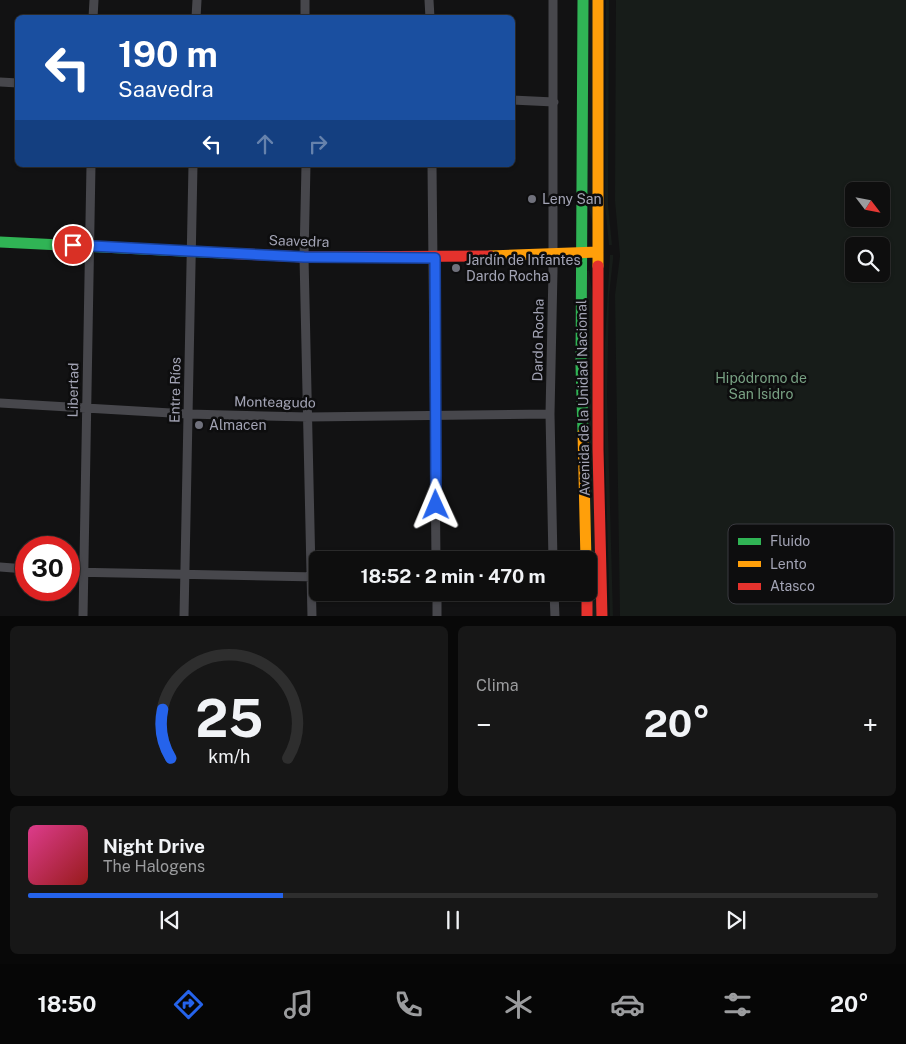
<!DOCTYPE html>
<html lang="es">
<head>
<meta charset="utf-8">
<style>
	:root { --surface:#0e0e0e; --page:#171717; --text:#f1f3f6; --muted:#9b9c9e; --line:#2e2e2e; --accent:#2563eb }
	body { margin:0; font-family:"Public Sans",sans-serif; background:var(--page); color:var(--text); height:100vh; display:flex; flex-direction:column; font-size:19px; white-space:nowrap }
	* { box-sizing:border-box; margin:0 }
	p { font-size:16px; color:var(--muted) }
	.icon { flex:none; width:28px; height:28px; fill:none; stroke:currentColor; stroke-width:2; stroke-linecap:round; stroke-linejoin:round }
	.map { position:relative; height:616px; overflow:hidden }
	.drawer { display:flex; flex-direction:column; gap:10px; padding:10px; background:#080808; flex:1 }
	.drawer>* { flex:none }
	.top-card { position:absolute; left:15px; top:15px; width:500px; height:152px; border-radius:8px; box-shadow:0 1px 4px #0004,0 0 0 1px var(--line); background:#1a4fa0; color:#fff; overflow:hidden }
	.needle { width:32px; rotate:122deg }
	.fabs { position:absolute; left:845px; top:182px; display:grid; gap:10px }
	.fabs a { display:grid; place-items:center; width:45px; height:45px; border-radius:8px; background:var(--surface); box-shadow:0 1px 4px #0004,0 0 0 1px var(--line); font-size:25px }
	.speed { position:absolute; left:15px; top:536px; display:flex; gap:10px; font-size:25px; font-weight:700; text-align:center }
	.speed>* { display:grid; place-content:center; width:65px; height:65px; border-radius:50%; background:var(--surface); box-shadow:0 1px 4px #0004,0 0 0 1px var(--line); line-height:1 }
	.speed .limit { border:8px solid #d22; background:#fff; color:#111 }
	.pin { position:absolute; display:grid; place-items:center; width:42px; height:42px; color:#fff; margin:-21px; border:2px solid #fff; border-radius:50%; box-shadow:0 1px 5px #0007 }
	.me { position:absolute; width:55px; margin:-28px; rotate:359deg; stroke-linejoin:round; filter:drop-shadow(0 0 4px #0008) }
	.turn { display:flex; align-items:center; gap:18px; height:105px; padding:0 20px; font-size:22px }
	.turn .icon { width:65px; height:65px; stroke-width:2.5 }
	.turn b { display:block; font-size:35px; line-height:42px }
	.lanes { display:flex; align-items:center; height:48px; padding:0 20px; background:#0003; justify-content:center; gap:25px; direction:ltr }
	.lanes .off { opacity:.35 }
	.big { font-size:38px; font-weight:700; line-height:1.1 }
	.drawer .card { flex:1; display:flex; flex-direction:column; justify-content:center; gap:8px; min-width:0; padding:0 18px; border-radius:8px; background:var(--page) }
	.drawer .dial { align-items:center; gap:0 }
	.dial svg { height:130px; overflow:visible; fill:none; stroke:var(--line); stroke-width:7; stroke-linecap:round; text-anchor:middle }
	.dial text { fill:var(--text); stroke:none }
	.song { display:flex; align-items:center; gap:15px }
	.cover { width:60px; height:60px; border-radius:8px; background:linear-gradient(135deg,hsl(330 70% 55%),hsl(0 70% 35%)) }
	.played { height:5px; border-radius:2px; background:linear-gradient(90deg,var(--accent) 30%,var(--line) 30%) }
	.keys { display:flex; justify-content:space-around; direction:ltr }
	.heat { display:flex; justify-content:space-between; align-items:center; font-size:28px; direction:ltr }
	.drawer .tiles { flex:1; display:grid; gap:10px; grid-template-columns:1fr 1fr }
	.card:last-child { grid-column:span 2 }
	.trip { position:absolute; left:309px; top:551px; width:288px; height:50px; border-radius:8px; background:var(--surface); box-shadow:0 1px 4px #0004,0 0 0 1px var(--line); font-weight:700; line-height:50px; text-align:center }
	.tab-bar { display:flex; height:80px; justify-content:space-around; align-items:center; background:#060606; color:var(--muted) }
	.tab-bar .icon { width:35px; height:35px }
	.tab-bar .selected { color:var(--accent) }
	.tab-bar b { font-size:22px; color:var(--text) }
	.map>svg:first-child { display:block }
	.green { fill:#171c19; fill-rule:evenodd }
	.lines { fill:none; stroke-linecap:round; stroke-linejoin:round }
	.street { stroke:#47474c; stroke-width:9 }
	.fast { stroke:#30b455; stroke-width:11 }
	.slow { stroke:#ff9f0a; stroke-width:11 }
	.jam { stroke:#e5322d; stroke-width:11 }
	.route-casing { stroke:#184099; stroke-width:12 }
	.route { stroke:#2563eb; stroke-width:9 }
	.poi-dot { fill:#70717c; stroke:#0d0d0e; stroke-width:2 }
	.labels { text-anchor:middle; stroke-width:5; stroke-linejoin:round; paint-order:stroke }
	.poi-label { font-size:14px; fill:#a3a4b5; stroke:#0d0d0e; text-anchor:start }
	.street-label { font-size:14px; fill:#a3a4b5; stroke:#0d0d0e }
	.park-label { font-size:14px; fill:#78a183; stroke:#0d0d0e }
	.key { fill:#0d0d0e; stroke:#3a3a40; stroke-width:1 }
	.key-label { font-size:14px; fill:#a3a4b5 }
</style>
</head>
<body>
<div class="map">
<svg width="906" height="617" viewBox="0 0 906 617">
	<rect width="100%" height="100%" fill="#121213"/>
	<path class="green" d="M588,0h6l-1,225 -6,-25z
		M606,0h3l-1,205 4,40h-3l-4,-40z
		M616,0h290v616h-286l-5,-321 5,-39 -5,-55zM881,191v28h-27v-28zM854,246h27v28h-27z
		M610,255h3v4l-4,36 -2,100 6,222 -3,-1 -5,-163v-111z
		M589,270l4,29 6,318 -7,-1 -5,-169v-176z"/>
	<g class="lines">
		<path class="street" d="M305,0v18
			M429,0l1,18
			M93,18l1,-18
			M196,18l1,-18
			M0,82l18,1
			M512,100l42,2
			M306,165l-2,92 8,360
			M432,165l4,395
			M0,403l188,11 120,3 242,-3
			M553,560l-3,-146 3,-143v-271
			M0,567l26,2
			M69,572l249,5
			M437,592v25
			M554,592l1,25
			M83,617l8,-452
			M184,617l9,-452"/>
		<path class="fast" d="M0,242l223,11
			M583,433l-2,-68 2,-365"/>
		<path class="slow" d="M598,0v266
			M490,256l108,-4
			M583,433l3,127"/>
		<path class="jam" d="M223,253l81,4 186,-1
			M598,266v183l4,168
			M587,592v25"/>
	</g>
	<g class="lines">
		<defs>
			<path id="route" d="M73,245l231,12 131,1 1,247"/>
		</defs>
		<use href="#route" class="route-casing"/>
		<use href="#route" class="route"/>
	</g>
	<g class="poi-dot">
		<circle cx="532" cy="199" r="5"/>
		<circle cx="456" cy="268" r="5"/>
		<circle cx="199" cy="425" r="5"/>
	</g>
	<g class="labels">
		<g class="poi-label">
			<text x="542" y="204">Leny San</text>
			<text x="466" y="265">Jardín de Infantes<tspan x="466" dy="16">Dardo Rocha</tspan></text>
			<text x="209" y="430">Almacen</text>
		</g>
		<g class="street-label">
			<text transform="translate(299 241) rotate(2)" y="5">Saavedra</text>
			<text transform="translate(538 340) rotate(-89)" y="5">Dardo Rocha</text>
			<text transform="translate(73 390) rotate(-89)" y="5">Libertad</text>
			<text transform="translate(175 390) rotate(-89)" y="5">Entre Ríos</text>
			<text transform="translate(583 398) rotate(-91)" y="5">Avenida de la Unidad Nacional</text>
			<text transform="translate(275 402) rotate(1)" y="5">Monteagudo</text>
		</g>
		<g class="park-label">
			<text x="761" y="383">Hipódromo de<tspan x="761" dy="16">San Isidro</tspan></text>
		</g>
	</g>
	<rect x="728" y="524" width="166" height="80" rx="8" class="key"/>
	<rect x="738" y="538" width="23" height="7" fill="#30b455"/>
	<rect x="738" y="561" width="23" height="6" fill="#ff9f0a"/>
	<rect x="738" y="583" width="23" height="7" fill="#e5322d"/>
	<g class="key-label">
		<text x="770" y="546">Fluido</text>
		<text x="770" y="569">Lento</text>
		<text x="770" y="591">Atasco</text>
	</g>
</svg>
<div class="fabs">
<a><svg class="needle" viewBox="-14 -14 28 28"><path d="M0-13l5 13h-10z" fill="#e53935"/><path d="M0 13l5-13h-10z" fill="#9b9c9e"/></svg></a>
<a><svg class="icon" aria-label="search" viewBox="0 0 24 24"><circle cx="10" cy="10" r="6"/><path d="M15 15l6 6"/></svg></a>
</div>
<div class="speed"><div class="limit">30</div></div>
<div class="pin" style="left:73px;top:245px;background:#d93025"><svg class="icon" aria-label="arrive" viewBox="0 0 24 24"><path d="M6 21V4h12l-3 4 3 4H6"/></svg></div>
<svg class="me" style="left:436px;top:505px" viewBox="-20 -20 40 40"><path d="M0-17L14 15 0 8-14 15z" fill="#2563eb" stroke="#fff" stroke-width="4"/></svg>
<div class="trip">18:52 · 2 min · 470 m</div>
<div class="top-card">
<div class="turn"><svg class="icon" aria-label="left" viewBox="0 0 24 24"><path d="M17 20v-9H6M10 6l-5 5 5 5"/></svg><div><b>190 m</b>Saavedra</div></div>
<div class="lanes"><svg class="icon" aria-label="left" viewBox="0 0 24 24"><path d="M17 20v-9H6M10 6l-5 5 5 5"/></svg><svg class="icon off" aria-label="ahead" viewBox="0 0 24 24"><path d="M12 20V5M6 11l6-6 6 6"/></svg><svg class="icon off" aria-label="right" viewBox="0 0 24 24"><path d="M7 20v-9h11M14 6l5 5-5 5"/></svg></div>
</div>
</div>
<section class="drawer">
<div class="tiles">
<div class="card dial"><svg viewBox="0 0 100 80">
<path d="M14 69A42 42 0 1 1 86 69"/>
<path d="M14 69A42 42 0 0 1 9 39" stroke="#2563eb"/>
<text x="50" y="56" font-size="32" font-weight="700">25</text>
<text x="50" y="72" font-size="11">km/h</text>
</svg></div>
<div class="card"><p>Clima</p>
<div class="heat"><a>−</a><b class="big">20°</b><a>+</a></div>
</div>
<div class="card">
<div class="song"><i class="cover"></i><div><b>Night Drive</b><p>The Halogens</p></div></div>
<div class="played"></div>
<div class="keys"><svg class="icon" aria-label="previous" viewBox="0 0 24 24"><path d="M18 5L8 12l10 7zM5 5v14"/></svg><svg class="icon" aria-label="pause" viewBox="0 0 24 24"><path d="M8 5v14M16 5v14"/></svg><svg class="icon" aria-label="next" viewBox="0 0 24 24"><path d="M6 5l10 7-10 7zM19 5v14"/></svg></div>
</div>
</div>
</section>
<nav class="tab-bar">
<b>18:50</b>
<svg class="icon selected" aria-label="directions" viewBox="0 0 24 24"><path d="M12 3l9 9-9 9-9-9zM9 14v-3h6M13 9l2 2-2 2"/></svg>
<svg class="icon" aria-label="music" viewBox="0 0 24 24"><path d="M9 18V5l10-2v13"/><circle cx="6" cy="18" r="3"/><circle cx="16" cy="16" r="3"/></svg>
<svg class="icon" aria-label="phone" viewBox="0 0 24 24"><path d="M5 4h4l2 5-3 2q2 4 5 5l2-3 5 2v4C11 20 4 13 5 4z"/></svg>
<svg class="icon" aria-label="climate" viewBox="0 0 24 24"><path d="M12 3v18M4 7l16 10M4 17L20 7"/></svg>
<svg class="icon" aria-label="car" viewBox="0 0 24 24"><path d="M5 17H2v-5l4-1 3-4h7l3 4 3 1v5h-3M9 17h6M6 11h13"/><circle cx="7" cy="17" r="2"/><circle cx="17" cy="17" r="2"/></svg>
<svg class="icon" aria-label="filters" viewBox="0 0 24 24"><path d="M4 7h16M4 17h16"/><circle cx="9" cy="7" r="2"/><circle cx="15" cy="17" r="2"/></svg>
<b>20°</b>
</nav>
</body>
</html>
